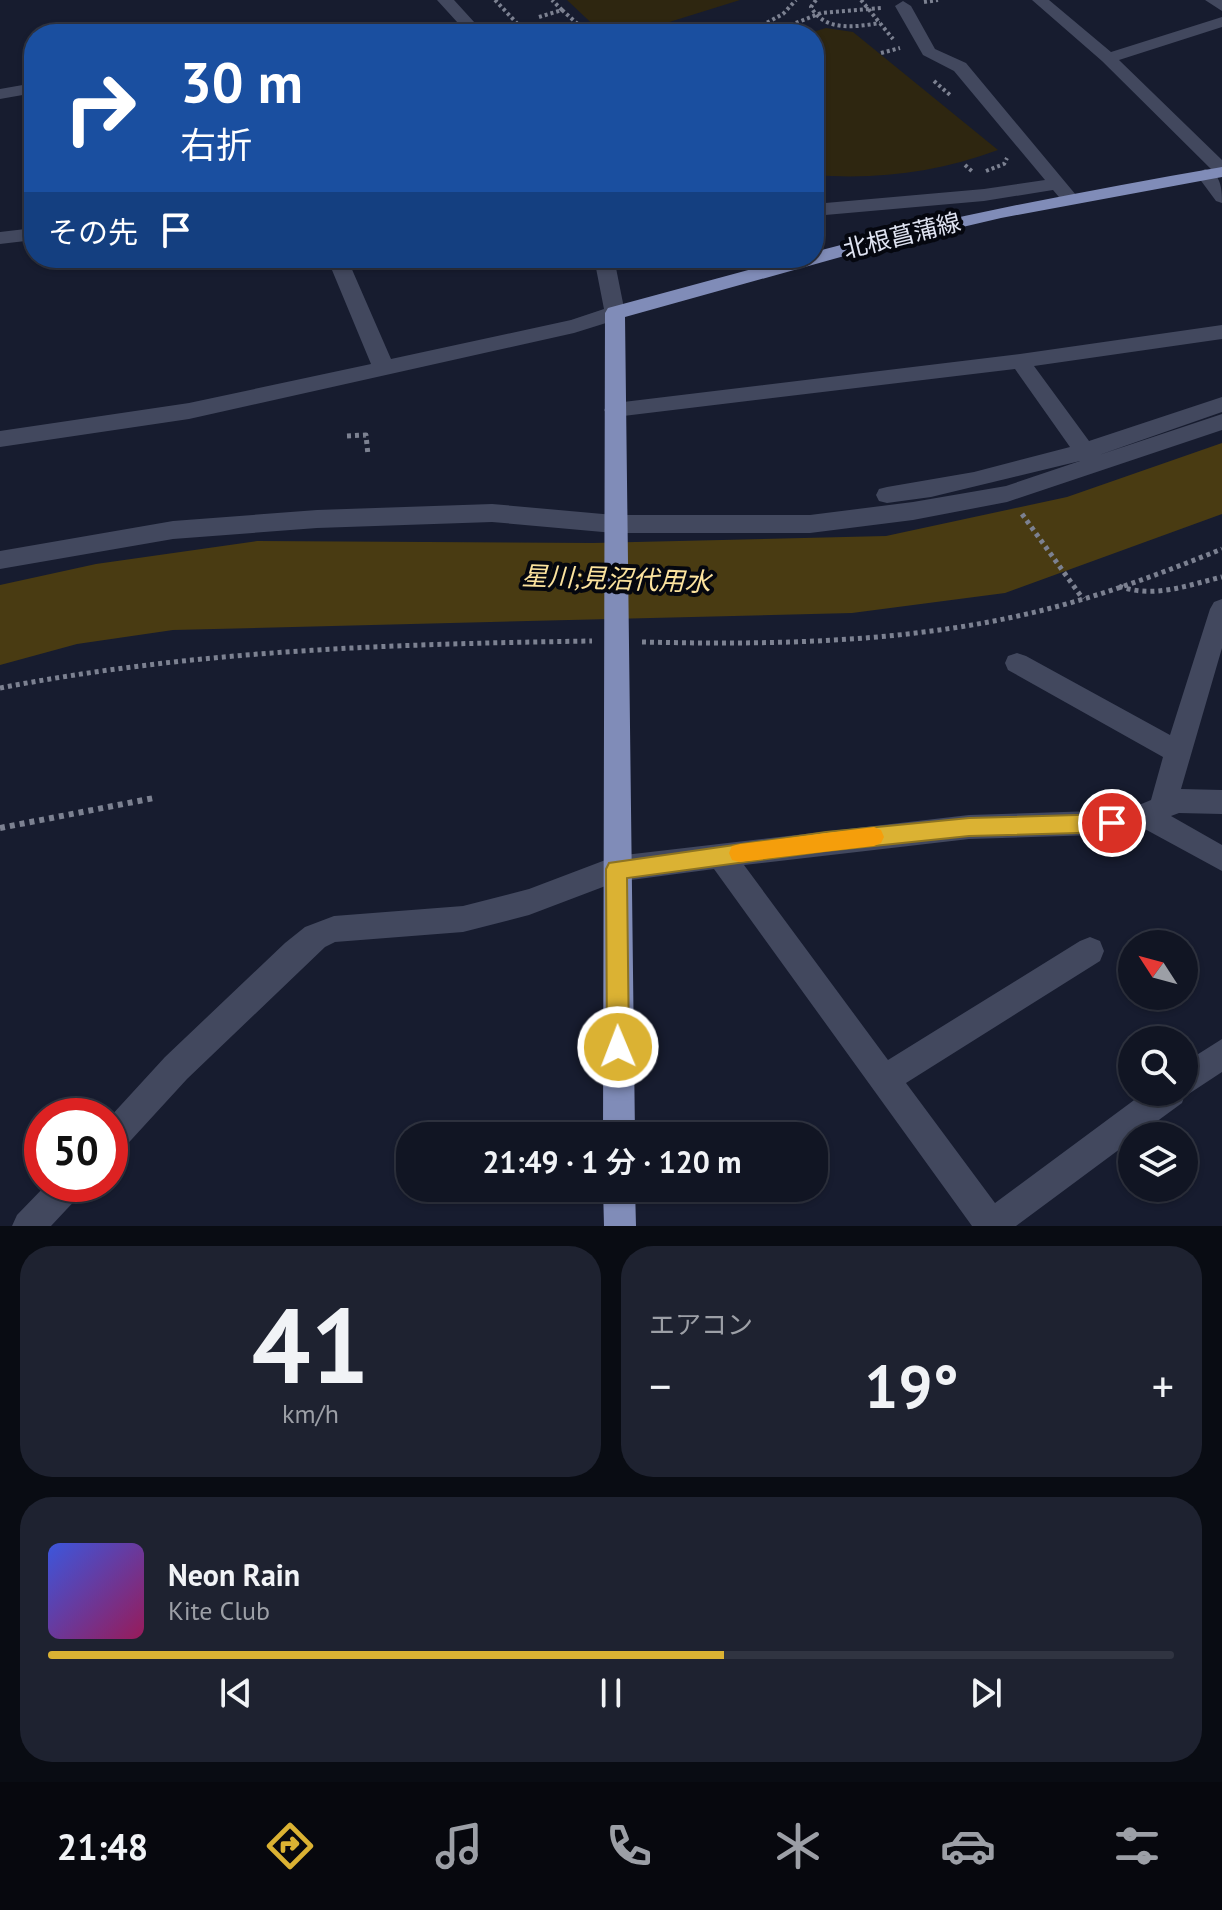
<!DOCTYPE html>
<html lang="ja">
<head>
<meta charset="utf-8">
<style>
	:root { --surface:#111523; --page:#1e2230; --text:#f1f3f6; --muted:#9c9fa6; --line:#303441; --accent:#dbb233 }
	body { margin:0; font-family:"PT Sans","Noto Sans JP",sans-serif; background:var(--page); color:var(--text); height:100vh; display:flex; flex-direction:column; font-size:30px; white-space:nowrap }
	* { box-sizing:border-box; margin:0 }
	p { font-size:26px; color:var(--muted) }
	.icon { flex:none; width:44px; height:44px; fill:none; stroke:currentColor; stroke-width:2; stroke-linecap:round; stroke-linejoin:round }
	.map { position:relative; height:1226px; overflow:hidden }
	.drawer { display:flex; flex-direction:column; gap:20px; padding:20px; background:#090c13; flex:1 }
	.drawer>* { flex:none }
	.hud { position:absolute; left:24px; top:24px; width:800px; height:244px; border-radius:32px; box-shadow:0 2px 6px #0004,0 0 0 2px var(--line); background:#1a4fa0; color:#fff; overflow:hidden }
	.needle { width:52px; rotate:306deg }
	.buttons { position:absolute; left:1118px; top:930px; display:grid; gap:16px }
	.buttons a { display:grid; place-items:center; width:80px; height:80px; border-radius:50%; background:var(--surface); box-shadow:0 2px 6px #0004,0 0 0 2px var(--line); font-size:40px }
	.speed { position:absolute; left:24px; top:1098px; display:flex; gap:16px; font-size:40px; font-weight:700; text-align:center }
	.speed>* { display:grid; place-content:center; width:104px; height:104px; border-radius:50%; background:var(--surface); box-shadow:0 2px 6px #0004,0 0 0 2px var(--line); line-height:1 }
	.speed .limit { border:12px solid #d22; background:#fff; color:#111 }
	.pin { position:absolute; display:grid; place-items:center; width:68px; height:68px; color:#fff; margin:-34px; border:4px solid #fff; border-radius:50%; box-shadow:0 2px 8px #0007 }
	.me { position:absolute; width:88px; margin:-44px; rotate:359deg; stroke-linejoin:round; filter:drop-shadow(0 0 6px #0008) }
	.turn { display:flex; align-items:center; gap:28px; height:168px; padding:0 24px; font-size:36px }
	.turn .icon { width:104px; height:104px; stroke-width:2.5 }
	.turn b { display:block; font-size:56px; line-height:68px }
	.then { display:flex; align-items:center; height:76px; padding:0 24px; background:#0003; gap:16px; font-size:30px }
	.big { font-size:60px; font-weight:600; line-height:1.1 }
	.drawer .widget { flex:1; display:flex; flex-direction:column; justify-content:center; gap:12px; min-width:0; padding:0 28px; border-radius:32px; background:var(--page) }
	.drawer .dial { align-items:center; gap:0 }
	.dial b { font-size:104px; line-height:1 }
	.song { display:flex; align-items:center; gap:24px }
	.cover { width:96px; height:96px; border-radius:12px; background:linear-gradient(135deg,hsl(230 70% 55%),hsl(330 70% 35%)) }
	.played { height:8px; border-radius:4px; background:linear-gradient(90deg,var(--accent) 60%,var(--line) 60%) }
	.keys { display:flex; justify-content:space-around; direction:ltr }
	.heat { display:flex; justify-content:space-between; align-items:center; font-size:44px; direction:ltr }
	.drawer .tiles { flex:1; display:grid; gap:20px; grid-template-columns:1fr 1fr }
	.widget:last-child { grid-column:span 2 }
	.trip { position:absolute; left:396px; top:1122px; width:432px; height:80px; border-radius:32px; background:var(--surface); box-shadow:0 2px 6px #0004,0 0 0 2px var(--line); font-weight:600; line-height:80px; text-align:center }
	.tabs { display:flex; height:128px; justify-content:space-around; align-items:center; background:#07080e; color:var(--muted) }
	.tabs .icon { width:56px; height:56px }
	.tabs .on { color:var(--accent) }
	.tabs b { font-size:36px; color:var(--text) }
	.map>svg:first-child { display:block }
	.green { fill:#2e2610 }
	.water { fill:#493b12 }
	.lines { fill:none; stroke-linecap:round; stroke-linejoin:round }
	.path-far2 { stroke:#7c8191; stroke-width:4; stroke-dasharray:3 3; stroke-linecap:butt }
	.path-far1 { stroke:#7c8191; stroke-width:5; stroke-dasharray:4 4; stroke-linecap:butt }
	.path { stroke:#7c8191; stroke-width:6; stroke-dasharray:5 5; stroke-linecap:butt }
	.minor { fill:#42485e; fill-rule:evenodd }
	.major { fill:#808cb8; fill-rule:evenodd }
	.route { fill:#dbb233; stroke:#8e7421; stroke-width:2 }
	.slow { fill:#f59e0b }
	.labels { text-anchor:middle; stroke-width:8; stroke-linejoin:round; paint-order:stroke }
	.street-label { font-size:24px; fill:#e0e4f2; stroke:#05070f }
	.water-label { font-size:26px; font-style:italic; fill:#fce39e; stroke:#05070f }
</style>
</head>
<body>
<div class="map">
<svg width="1222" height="1226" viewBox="0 0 1222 1226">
	<rect width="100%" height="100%" fill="#171c2f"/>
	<path class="green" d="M567,0h173l-109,34h-28z
		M826,28l27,4 145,118c-60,22 -120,30 -184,25v-141h-8z"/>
	<path class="water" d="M1222,443v71l-217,79 -153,20 -679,17 -96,14 -77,21v-80l96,-21 161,-23 336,2 293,-7 181,-39z"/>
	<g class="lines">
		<path class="path-far2" d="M495,0l32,34
			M816,0l-5,7c14,25 44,20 69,16
			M861,0l32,39
			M924,2l14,-2
			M562,10l27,24
			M539,17l23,-7 -10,-10
			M746,34l37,-20 13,-14
			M768,34l53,-21 61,-5
			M881,53l19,-5
			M934,81l16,14
			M965,165l9,8
			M986,171l18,-7 3,-6"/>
		<path class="path-far1" d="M347,436l19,-1 2,20
			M1022,514l61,85
			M1119,586c34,13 69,-1 103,-9
			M642,642c130,3 262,1 389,-29 65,-15 129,-39 191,-64
			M0,688c196,-38 393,-44 592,-47"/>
		<path class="path" d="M0,828l154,-30"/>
		<path class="minor" d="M437,0h17l31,34h-17z
			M1032,0h17l62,52 111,-35v10l-103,33 103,100v15l-6,-1 -114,-113z
			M1205,0h17v11z
			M903,1l8,5 24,43 31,14 110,132 3,4 -3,4h-12l-11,-13 -69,11 -170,15v-12l170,-15 61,-9 -91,-109 -31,-16 -28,-49z
			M106,22l8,5 -1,7h-16l3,-10z
			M34,83v10l-34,6v-10z
			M1205,169c16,4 17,19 17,34l-6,-2 -20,-27z
			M34,228v12l-34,4v-12z
			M327,258h20l44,101 180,-39 33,-11 -10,-51h20l11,55 -3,5 -48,15 -385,86 -189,28v-16l189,-28 182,-39z
			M1222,325v14l-188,27 55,75 133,-44v15l-123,43 123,-41v16l-215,72 -94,18 -103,13h-196l-122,-11 -175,6 -144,11 -173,30v-18l173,-30 144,-11 175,-6 122,11h196l103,-13 93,-16 74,-25 -149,36 -44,6 -8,-2 -3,-6 3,-6 8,-2 87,-15 96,-25 -55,-78 -400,48 -8,-2 -3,-5 3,-5 8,-2 405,-49z
			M1222,599v49l-41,141 41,1v24l-43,-1 -8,3 51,29v26l-79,-43 -15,6 -159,5 -225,26 144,195 192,-119 10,-4 10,4 4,10 -4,10 -194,122 89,120 150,-111h39v-29l38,-24v33l-38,25 -2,6 -45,33h-5v4l-116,86h-44l-258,-357 -98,13 -87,33 -66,17 -128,10 -10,5 -138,132 -66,72 -11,5v-39l55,-60 120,-114 20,-16 29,-11 129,-10 66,-17 87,-33 353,-41 158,-5 24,-10 12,-43 -155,-87 -3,-7 3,-7 9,-3 9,3 144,79 40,-126 4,-7z
			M47,1184h38l-5,11 -29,31h-39l5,-11z"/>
		<path class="major" d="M1222,167v10l-221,41 -128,30 -248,69 10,819h-32l2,-823 3,-5 185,-50h21v-6c135,-36 271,-61 408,-85z
			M603,1188h32l1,38h-32z"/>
	</g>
	<path class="route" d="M1112,814l7,3 3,6 -3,6 -7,3 -143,4 -143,15 -199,27 2,169 -3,8 -8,4 -8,-4 -3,-8 -1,-178 3,-6 217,-31 143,-14z"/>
	<path class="slow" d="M874,827l7,3 3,7 -3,6 -7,3 -134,16 -8,-2 -3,-7 3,-7 8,-2z"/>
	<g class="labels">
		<g class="street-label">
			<text transform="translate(902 236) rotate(-14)" y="8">北根菖蒲線</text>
		</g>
		<g class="water-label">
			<text transform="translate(616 579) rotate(2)" y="9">星川;見沼代用水</text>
		</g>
	</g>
</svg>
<div class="buttons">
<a><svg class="needle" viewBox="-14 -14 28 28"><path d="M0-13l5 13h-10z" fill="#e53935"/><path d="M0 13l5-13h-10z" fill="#9c9fa6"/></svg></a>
<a><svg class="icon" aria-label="search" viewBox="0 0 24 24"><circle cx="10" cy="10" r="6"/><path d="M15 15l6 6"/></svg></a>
<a><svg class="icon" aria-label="layers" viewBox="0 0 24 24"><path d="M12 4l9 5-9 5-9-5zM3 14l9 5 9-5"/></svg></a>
</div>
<div class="speed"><div class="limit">50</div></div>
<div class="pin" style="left:1112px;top:823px;background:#d93025"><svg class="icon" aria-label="arrive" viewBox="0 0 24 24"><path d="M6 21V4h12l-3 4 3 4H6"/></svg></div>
<svg class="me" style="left:618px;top:1047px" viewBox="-20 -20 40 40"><circle r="17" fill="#dbb233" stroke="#fff" stroke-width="3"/><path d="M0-11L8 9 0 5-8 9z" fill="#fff"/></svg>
<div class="trip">21:49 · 1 分 · 120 m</div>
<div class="hud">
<div class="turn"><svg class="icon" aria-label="right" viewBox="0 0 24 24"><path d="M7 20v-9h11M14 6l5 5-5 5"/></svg><div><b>30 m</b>右折</div></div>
<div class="then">その先<svg class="icon" aria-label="arrive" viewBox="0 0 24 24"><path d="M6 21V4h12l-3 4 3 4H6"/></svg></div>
</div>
</div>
<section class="drawer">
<div class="tiles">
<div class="widget dial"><b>41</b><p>km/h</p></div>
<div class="widget"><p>エアコン</p>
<div class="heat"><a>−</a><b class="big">19°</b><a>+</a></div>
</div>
<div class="widget">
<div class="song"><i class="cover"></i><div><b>Neon Rain</b><p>Kite Club</p></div></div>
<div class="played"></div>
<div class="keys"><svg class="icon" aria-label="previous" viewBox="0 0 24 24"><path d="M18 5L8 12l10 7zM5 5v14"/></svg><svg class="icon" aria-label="pause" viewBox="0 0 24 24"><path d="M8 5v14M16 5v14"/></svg><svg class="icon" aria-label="next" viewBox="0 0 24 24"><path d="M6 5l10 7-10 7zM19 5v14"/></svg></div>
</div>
</div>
</section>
<nav class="tabs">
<b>21:48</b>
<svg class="icon on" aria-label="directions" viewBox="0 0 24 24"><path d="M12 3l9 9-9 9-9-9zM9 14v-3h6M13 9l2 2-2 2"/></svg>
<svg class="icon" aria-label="music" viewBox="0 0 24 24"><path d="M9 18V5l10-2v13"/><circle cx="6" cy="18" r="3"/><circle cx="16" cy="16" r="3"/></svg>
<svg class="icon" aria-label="phone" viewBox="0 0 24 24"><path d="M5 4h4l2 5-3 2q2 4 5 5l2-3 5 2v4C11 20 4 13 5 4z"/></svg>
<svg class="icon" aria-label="climate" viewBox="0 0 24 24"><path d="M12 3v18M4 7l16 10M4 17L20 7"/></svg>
<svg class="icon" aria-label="car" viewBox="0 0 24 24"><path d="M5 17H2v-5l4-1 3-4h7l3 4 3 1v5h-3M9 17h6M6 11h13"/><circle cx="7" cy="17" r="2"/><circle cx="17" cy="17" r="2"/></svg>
<svg class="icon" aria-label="filters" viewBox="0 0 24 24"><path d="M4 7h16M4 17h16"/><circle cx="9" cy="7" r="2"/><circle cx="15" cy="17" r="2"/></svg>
</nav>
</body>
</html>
